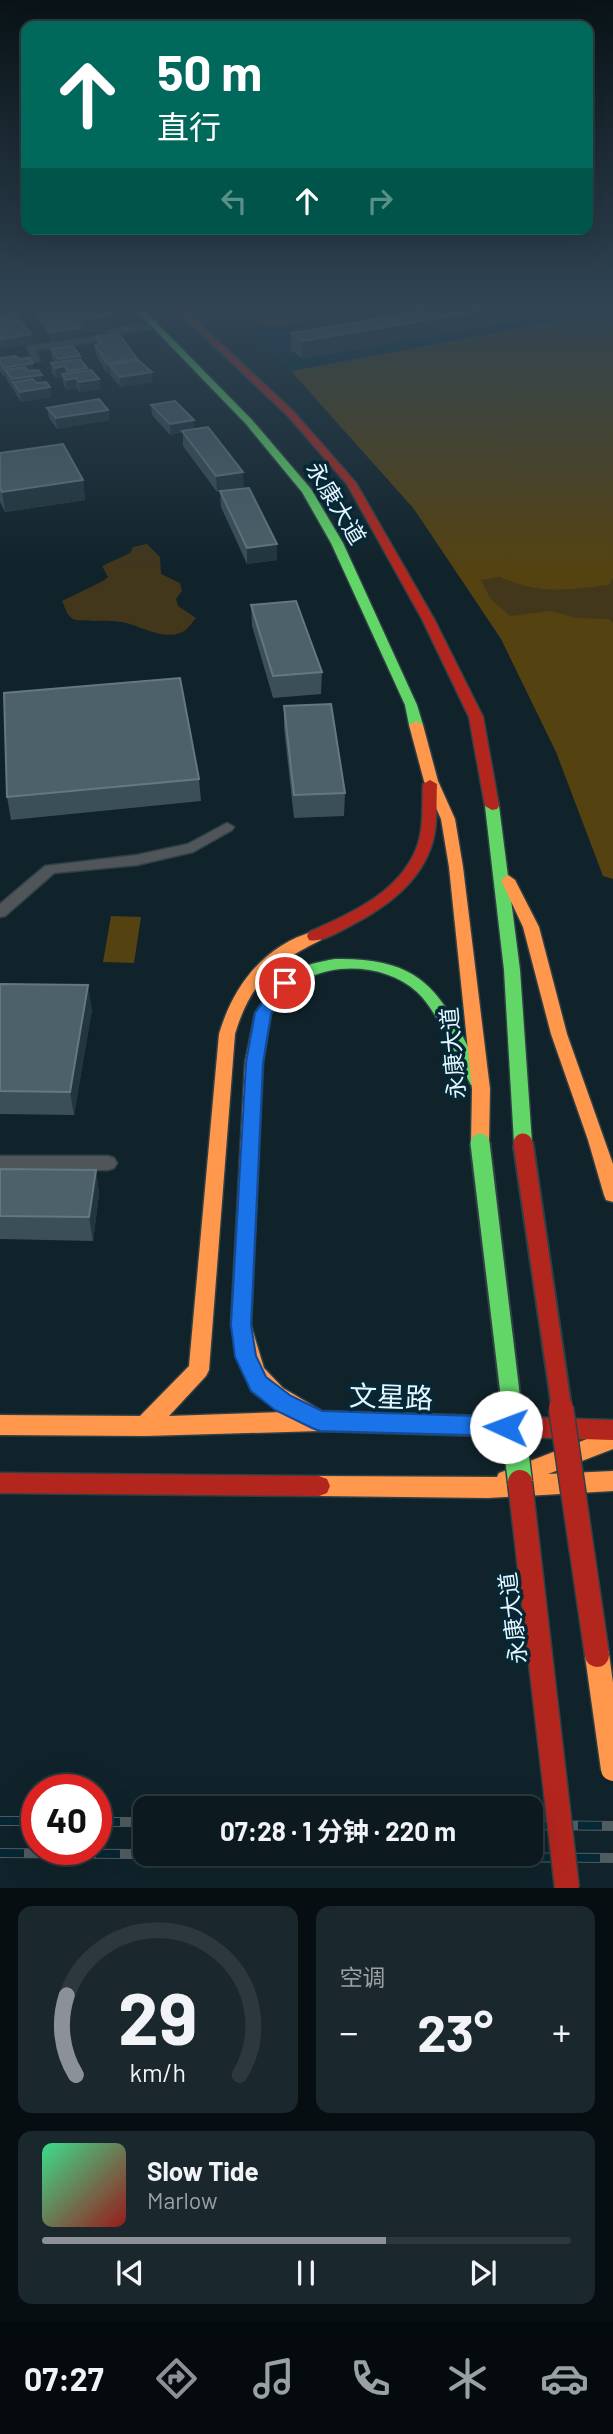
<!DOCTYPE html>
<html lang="zh">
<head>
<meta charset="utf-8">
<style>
	:root { --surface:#0c1a20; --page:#1a272d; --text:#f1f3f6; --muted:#9aa1a5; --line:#2c383e; --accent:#8c9099 }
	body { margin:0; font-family:Barlow,"Noto Sans SC",sans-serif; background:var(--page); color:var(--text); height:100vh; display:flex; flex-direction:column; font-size:26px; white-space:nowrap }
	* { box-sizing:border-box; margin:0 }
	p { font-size:23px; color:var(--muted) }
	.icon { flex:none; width:38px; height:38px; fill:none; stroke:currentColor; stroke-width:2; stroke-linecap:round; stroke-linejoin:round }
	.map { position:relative; height:1888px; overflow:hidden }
	.side { display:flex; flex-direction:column; gap:18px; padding:18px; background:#070e12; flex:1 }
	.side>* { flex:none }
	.guide { position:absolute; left:21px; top:21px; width:572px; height:214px; border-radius:14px; box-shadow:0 7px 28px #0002,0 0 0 2px var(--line); background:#00695c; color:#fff; overflow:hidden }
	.speed { position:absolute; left:21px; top:1774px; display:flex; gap:14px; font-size:35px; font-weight:700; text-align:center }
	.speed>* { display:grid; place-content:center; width:91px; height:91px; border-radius:50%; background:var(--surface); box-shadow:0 7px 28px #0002,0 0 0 2px var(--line); line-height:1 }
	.speed .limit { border:10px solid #d22; background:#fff; color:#111 }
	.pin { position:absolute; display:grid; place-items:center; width:60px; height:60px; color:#fff; margin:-30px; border:4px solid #fff; border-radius:50%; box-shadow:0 2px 7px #0007 }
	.me { position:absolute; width:77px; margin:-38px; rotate:272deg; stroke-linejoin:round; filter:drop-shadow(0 0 5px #0008) }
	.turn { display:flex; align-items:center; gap:24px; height:147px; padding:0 21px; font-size:32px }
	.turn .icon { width:91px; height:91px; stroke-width:2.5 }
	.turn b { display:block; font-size:49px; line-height:60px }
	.lanes { display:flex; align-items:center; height:66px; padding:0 21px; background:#0003; justify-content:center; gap:35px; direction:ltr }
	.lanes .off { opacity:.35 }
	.big { font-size:52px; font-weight:700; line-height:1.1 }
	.side .card { flex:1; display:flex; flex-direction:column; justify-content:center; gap:10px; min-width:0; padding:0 24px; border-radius:14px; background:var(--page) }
	.side .dial { align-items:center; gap:0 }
	.dial svg { height:182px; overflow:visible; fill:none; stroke:var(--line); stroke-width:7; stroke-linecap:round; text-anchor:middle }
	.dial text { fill:var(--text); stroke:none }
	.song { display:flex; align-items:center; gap:21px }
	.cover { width:84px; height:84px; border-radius:10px; background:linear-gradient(135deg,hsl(150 70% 55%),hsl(0 70% 35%)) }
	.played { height:7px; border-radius:4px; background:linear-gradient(90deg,var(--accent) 65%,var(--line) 65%) }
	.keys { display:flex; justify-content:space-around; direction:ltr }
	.heat { display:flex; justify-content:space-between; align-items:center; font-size:38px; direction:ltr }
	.side .tiles { flex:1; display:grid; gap:18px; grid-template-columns:1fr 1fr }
	.card:last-child { grid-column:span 2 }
	.trip { position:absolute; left:133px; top:1796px; width:410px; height:70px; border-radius:14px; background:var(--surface); box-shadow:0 7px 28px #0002,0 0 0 2px var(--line); font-weight:700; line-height:70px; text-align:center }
	.dock { display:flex; height:112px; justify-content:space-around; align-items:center; background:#050a0d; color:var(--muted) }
	.dock .icon { width:49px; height:49px }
	.dock .active { color:var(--accent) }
	.dock b { font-size:32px; color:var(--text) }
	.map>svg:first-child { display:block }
	.built { fill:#022d3b }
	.green { fill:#554211 }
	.water { fill:#42361b }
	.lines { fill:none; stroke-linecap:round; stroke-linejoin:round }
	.street-casing { stroke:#304046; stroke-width:3 }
	.fast-casing { stroke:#304046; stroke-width:3 }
	.slow-casing { stroke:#304046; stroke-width:3 }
	.jam-casing { stroke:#304046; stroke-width:3 }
	.street { fill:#4f5559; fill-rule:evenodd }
	.fast { fill:#63d668; fill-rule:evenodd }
	.slow { fill:#ff974d; fill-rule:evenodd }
	.jam { fill:#b3261e; fill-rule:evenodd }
	.rail-casing { stroke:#515c61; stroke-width:10 }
	.rail { stroke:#062735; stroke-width:8; stroke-dasharray:24; stroke-linecap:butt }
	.fast-bridge-far1-casing { stroke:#304046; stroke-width:23; stroke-linecap:butt }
	.fast-bridge-casing { stroke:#304046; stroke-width:27; stroke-linecap:butt }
	.slow-bridge-casing { stroke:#304046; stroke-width:27; stroke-linecap:butt }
	.jam-bridge-far1-casing { stroke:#304046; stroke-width:23; stroke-linecap:butt }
	.jam-bridge-casing { stroke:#304046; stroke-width:27; stroke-linecap:butt }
	.fast-bridge-far1 { stroke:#63d668; stroke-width:19 }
	.fast-bridge { stroke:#63d668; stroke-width:24 }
	.slow-bridge { stroke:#ff974d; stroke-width:24 }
	.jam-bridge-far1 { stroke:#b3261e; stroke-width:19 }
	.jam-bridge { stroke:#b3261e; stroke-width:24 }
	.wall { fill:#3a4f57 }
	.shaded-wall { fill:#21363d }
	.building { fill:#4c6169; stroke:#647880; stroke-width:2 }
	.route { fill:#1a73e8; stroke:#114b97; stroke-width:2 }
	.labels { text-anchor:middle; stroke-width:7; stroke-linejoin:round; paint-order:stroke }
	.street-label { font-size:23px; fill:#e4f6ff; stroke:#062735 }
	.near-street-label { font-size:28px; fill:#e4f6ff; stroke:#062735 }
</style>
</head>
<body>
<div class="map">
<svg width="613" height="1888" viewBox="0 0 613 1888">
	<rect width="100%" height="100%" fill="#10232a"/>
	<path class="built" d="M219,308h394v3l-322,60z"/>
	<path class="green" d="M265,308h40l13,10 -53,9 -18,-17z
		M613,311v568l-10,-3 -47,-124 -55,-113 -87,-130 -123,-138z
		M111,916l30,1 -7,46 -31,-1z"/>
	<path class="water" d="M147,544l13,13 1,17 19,9 2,8 -6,8 2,7 18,12c-5,6 -9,13 -16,15 -19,7 -41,-8 -58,-11 -10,-2 -43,0 -49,-3 -7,-4 -8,-12 -11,-18l41,-20 5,-4 -6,-11 28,-13 3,-6z
		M500,577c41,18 66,13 109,8l4,-7v45l-4,-4 -33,-1 -25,-7 -41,5 -20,-18 -9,-18z"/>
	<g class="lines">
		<defs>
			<path id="street" d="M155,323l4,3 -1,2 -46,6 -6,6 -70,10 4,11 -40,6v-6l31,-4 -4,-11 76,-11 6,-6z
				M227,823l7,4 -2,3 -39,22 -56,13 -83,8 -49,43 -5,1v-13l45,-38 92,-11 51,-11z
				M0,1156h108l6,2 3,5 -3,5 -6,2h-108z"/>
			<path id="fast" d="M134,308h8l110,112 59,69 32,54 74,162 6,20 -2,3h-10l-2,-3 -4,-20 -74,-162 -29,-51 -56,-68z
				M492,802l7,4 21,164 12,173 -3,5 -6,2 -6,-2 -3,-5 -10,-173 -19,-164z
				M335,959c101,-2 108,45 151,121l-3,5h-12c-14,-26 -34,-75 -54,-93 -37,-34 -112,-32 -138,12h-12l-2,-4c17,-30 37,-35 70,-41z"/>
			<path id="slow" d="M416,721l7,4 15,56 17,38 8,48 27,222 -1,54 -3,5 -6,2 -6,-2 -3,-5 1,-54 -23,-222 -8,-48 -17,-38 -15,-56z
				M508,875l7,5 24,47 28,107 46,130v38l-7,-2 -2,-5 -16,-55 -37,-106 -28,-107 -22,-47z
				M315,931l6,1 2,4 -2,4c-48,24 -70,41 -86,94l-26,336 -3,6 -37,40 115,-4c-34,-20 -46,-50 -53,-87l14,-262 10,-50 12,-17 6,-2 8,6 -10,14 -8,49 -12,262 13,43 19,20 39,23 197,6 8,3 3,7 -3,7 -8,3 -199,-6 -175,5 -145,-1v-20l140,1 49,-50 30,-332c14,-48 45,-89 96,-103z
				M613,1429v20l-65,25 65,-3v20l-125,7 -169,-2 -8,-3 -3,-7 3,-7 8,-3 178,1 2,-4z"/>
			<path id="jam" d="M174,308h9l111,104 62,71 78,136 49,98 16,89 -2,3 -5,1 -7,-4 -16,-89 -47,-98 -75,-135 -59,-68z
				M430,780l7,4c-1,19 1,41 -5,60 -12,39 -47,64 -82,82 -12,6 -28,17 -41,14l-2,-4 2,-4c42,-19 93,-40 109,-88 6,-19 4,-40 5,-60z
				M519,1417l94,3v20l-94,-3 -8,-3 -3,-7 3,-7z
				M0,1473l319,3 8,3 3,7 -3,7 -8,3 -319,-3z"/>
		</defs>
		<use href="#street" class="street-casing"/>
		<use href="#fast" class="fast-casing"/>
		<use href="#slow" class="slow-casing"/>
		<use href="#jam" class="jam-casing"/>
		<use href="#street" class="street"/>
		<use href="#fast" class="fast"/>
		<use href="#slow" class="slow"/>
		<use href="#jam" class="jam"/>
		<defs>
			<path id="rail" d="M0,1821h37
				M96,1822h49
				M530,1825l83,1
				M0,1853l613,5"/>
		</defs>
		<use href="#rail" class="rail-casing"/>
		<use href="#rail" class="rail"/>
		<defs>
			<path id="fast-bridge-far1" d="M480,1143l32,267"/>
			<path id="fast-bridge" d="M511,1408l9,74"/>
			<path id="slow-bridge" d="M597,1655l16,114"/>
			<path id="jam-bridge-far1" d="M523,1143l39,267"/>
			<path id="jam-bridge" d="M561,1408l36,247
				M520,1482l47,406"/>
		</defs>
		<use href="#fast-bridge-far1" class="fast-bridge-far1-casing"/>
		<use href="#fast-bridge" class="fast-bridge-casing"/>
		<use href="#slow-bridge" class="slow-bridge-casing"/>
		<use href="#jam-bridge-far1" class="jam-bridge-far1-casing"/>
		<use href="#jam-bridge" class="jam-bridge-casing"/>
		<use href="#fast-bridge-far1" class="fast-bridge-far1"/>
		<use href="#fast-bridge" class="fast-bridge"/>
		<use href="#slow-bridge" class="slow-bridge"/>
		<use href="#jam-bridge-far1" class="jam-bridge-far1"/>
		<use href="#jam-bridge" class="jam-bridge"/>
	</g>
	<path class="wall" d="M0,308l20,12 12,24 -29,4 -3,-4z
		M25,308h82l7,21 -31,4 -3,-3 1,8 -29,3 -21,-33z
		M334,308h182l-1,14 -213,37 -11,-9v-17l116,-20 -7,-5 -57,9 -9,-6z
		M96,337l41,22 16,23 -32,5 -11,-12v-3l-3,1 -11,-18 -1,-10h1z
		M51,349l29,7 1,3 6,9 1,2 11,9 1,10 -20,3 -3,-4 -10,2 -4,-6 -1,-7 -6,1 -4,-5 -1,-10 3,-1 -2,-3z
		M0,358l34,12 9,12 7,5 1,10 -30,5 -14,-22 -1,-3h-1l-5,-6z
		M151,405l43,15v10l50,57 -27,5 -34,-46v-14l-13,3 -18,-20z
		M47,408l61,2 1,10 -52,9 -8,-11z
		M0,453l83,27 2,20 -80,12 -5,-10z
		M220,491l57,53v16l-30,4 -26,-57z
		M251,605l71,67 -1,22 -48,4 -21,-72z
		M284,706l61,87 -1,23 -50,2 -10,-90z
		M199,779l2,22 -190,19 -4,-23z
		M0,984l92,25 -18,106 -74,-1z
		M0,1169l96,1 3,24 -6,47 -93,-2z"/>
	<path class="shaded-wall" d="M343,308h57l-57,9z
		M498,308h18l-1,14 -213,37v-18z
		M69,310l1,10 -29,-3v6l-1,-9z
		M113,315l1,14 -31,4 -2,-13z
		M19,317l2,9 -21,3v-9z
		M80,328l1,10 -29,3 -1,-9z
		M31,334l1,10 -29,4 -1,-9z
		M80,356l1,9 -16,3 1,8 -4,-2v3l-6,1 -1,-10 4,-1 -1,-8z
		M137,359l1,10 -29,-4 1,7 -3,1v-10z
		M33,363l1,10 -29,-3 1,7h-1l-2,-9z
		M87,368l1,10 -12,1 1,9 -10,2 -1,-10 2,-1v-8z
		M152,372l1,10 -32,5 -1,-10z
		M42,375l1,10 -30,-3v7l-1,-10z
		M99,379l1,10 -20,3 -1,-10z
		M50,387l1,10 -30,5 -1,-10z
		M108,410l1,10 -52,9 -1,-11z
		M194,420v10l-24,5v-11z
		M243,472l1,15 -27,5 -1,-16z
		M83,480l2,20 -80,12 -3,-20z
		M277,544v16l-30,4v-16z
		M88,985l4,24 -18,106 -4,-23z
		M96,1170l3,24 -6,47 -4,-24z"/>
	<path class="building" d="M0,308h12l7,9 -19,3z
		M36,308h31l2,2 -29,4z
		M72,308h35l6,7 -32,5z
		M426,308h72l-196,33 -11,-8 138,-23z
		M69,313l11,15 -29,4 -10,-15z
		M20,320l11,14 -29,5 -2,-3v-13z
		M119,334l18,25 -30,4 -12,-18 6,-1 -5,-7z
		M73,346l7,10 -22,3 -7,-10z
		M16,356l3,3 10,-1 4,5 -30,5 -3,-5v-5z
		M80,359l7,9 -19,3 -4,-5 -9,2 -4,-5z
		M138,360l14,12 -32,5 -11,-12z
		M25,367l3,4 10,-1 4,5 -30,4 -7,-9z
		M91,370l8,9 -20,3 -3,-4 -10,2 -4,-6z
		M33,379l3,4 10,-1 4,5 -30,5 -7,-10z
		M99,399l9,11 -52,8 -9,-10z
		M175,401l19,19 -24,4 -19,-19z
		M208,427l35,45 -27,4 -34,-45z
		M63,444l20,36 -81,12 -2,-4v-35z
		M249,488l28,56 -30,4 -27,-57z
		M296,601l26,71 -49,4 -22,-71z
		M180,678l19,101 -192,18 -3,-104z
		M331,704l14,89 -51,2 -10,-89z
		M0,984l88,1 -18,107 -70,-1z
		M0,1169l96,1 -7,47 -89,-1z"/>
	<linearGradient id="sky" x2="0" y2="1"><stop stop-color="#091317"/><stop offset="0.54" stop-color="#314555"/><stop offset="1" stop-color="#314555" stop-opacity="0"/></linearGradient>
	<rect width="613" height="572" fill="url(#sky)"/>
	<path class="route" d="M285,978l8,5 -22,31 -8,49 -12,262 5,31 10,21 25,19 31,15 184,6 8,3 3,7 -3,7 -8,2 -186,-5 -8,-3 -37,-18 -24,-19 -16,-34 -4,-32 15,-262 9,-50 24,-34z"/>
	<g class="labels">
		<g class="street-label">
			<text transform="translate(336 503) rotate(59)" y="8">永康大道</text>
			<text transform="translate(453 1053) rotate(-95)" y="8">永康大道</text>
			<text transform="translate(513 1618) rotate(-97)" y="8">永康大道</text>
		</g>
		<g class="near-street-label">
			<text transform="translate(391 1397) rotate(2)" y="10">文星路</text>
		</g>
	</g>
</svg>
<div class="speed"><div class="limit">40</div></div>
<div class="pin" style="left:285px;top:983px;background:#d93025"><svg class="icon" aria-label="arrive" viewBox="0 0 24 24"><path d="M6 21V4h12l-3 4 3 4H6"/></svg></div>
<svg class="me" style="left:506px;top:1427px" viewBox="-20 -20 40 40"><circle r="19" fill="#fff"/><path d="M0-13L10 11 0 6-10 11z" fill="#1a73e8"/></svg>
<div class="trip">07:28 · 1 分钟 · 220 m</div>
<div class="guide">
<div class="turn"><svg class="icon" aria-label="ahead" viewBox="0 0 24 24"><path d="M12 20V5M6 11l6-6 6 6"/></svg><div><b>50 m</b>直行</div></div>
<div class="lanes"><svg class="icon off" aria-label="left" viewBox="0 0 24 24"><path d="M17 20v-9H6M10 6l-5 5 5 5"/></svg><svg class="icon" aria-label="ahead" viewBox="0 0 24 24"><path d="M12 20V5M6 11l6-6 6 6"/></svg><svg class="icon off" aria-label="right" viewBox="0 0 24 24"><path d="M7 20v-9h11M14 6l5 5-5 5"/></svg></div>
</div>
</div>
<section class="side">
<div class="tiles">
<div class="card dial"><svg viewBox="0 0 100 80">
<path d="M14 69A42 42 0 1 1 86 69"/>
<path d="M14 69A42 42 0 0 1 10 34" stroke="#8c9099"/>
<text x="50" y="56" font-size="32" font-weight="700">29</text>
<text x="50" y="72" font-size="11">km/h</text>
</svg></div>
<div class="card"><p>空调</p>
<div class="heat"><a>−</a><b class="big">23°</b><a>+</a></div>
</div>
<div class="card">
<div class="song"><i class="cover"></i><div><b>Slow Tide</b><p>Marlow</p></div></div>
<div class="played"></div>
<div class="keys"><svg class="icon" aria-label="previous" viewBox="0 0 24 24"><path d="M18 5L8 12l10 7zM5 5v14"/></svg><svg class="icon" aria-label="pause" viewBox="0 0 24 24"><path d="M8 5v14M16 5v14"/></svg><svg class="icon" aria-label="next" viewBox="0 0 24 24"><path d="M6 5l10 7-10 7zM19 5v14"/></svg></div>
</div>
</div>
</section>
<nav class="dock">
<b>07:27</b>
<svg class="icon active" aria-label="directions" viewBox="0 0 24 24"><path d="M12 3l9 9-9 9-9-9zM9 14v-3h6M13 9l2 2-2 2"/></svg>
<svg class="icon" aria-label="music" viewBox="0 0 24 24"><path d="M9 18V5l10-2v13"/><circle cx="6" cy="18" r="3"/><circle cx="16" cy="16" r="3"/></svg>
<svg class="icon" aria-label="phone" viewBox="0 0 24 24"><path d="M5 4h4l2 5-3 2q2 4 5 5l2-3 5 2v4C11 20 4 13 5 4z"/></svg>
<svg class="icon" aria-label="climate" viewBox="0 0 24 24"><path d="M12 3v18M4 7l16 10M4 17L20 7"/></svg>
<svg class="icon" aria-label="car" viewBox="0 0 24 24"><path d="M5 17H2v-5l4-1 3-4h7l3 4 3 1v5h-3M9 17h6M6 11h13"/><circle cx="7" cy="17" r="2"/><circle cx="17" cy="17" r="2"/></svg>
</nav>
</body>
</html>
